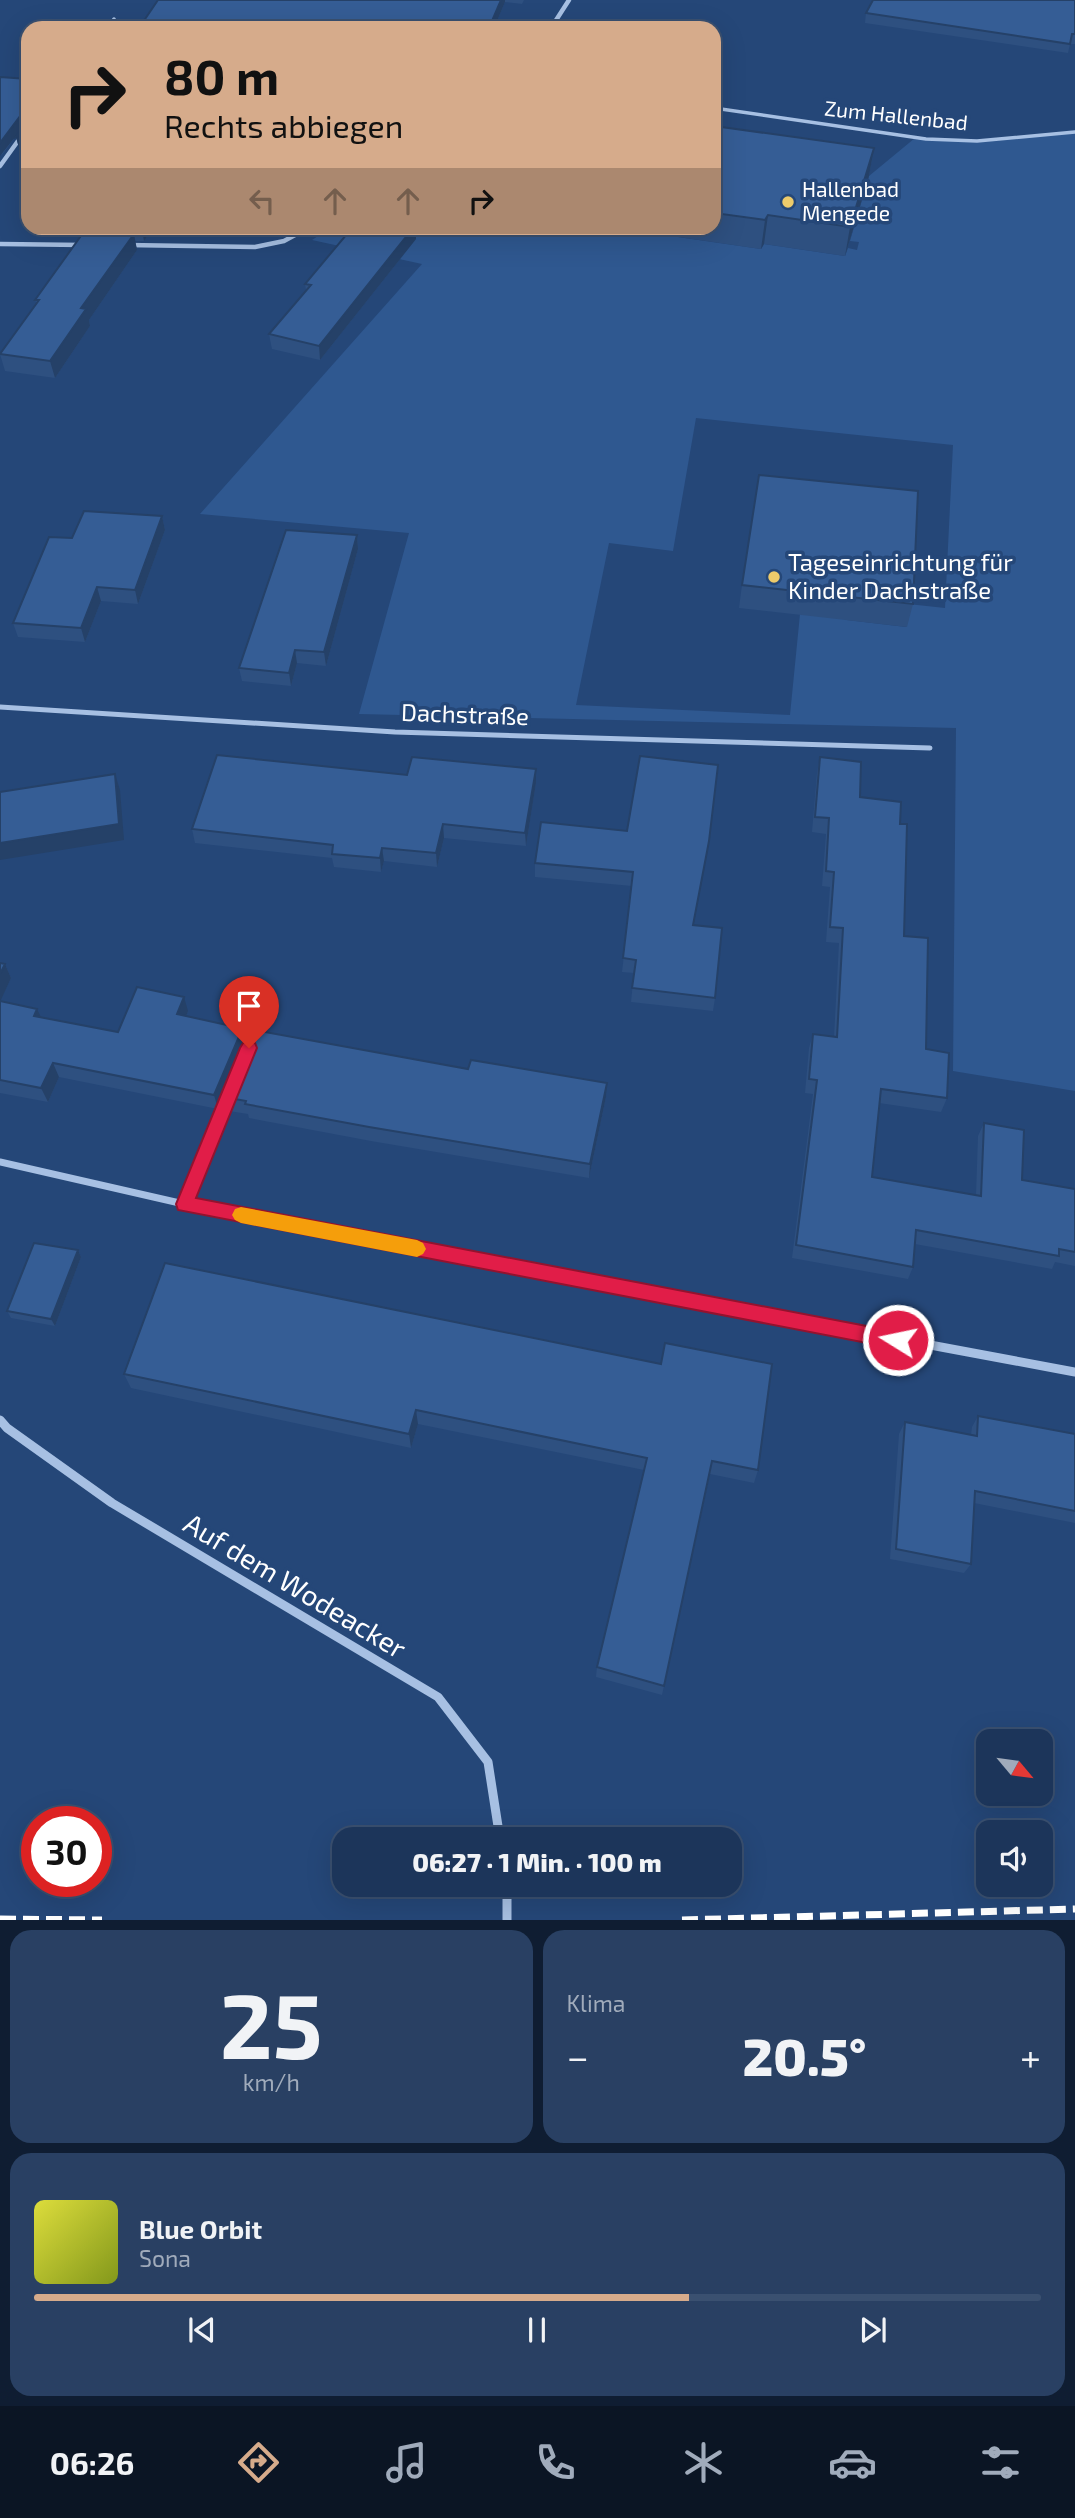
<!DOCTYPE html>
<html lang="de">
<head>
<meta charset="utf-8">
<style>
	:root { --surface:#1c355a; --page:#294063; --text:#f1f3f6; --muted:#a0abbb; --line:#3a5070; --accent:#d6ab8b }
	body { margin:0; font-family:"Exo 2",sans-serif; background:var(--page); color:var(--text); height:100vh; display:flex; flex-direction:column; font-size:26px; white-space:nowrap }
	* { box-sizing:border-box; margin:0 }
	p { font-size:23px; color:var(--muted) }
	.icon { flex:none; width:38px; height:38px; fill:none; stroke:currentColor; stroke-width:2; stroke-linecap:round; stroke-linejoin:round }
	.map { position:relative; height:1920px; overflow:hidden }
	.details { display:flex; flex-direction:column; gap:10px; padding:10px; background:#0f1d32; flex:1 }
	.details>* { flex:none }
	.top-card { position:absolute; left:21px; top:21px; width:700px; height:214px; border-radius:21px; box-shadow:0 7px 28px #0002,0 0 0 2px var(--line); background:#d6ab8b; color:#111; overflow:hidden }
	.needle { width:46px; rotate:119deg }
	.buttons { position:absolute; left:976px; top:1729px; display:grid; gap:14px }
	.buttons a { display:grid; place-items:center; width:77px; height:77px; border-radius:14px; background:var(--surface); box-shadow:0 7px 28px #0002,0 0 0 2px var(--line); font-size:35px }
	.speed { position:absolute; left:21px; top:1806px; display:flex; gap:14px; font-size:35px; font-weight:700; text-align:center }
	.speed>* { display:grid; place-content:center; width:91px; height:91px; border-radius:50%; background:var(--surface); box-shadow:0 7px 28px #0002,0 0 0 2px var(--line); line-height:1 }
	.speed .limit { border:10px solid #d22; background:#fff; color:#111 }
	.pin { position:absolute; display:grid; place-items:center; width:60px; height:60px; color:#fff; margin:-72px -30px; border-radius:50% 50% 50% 0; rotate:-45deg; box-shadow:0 0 7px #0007 }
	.pin .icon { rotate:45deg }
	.me { position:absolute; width:77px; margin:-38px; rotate:280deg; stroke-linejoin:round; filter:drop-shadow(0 0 5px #0008) }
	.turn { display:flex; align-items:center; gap:24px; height:147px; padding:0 28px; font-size:32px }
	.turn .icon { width:91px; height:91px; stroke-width:2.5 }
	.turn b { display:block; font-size:49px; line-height:60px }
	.lanes { display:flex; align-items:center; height:66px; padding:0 28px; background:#0003; justify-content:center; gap:35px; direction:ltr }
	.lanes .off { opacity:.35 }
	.big { font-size:52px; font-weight:800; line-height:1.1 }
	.details .widget { flex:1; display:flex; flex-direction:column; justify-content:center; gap:10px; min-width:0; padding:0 24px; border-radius:21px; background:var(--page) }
	.details .dial { align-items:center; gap:0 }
	.dial b { font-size:91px; line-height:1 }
	.song { display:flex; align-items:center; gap:21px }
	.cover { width:84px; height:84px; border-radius:10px; background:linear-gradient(135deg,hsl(60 70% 55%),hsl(70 70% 35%)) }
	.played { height:7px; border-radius:4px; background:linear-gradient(90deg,var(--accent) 65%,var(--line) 65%) }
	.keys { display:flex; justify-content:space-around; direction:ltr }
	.heat { display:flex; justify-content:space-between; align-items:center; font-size:38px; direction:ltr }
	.details .tiles { flex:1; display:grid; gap:10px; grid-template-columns:1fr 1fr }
	.widget:last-child { grid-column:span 2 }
	.trip { position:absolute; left:332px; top:1827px; width:410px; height:70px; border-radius:21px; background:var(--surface); box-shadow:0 7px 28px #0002,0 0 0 2px var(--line); font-weight:800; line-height:70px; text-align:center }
	.tab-bar { display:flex; height:112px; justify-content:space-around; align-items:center; background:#0b1524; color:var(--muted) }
	.tab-bar .icon { width:49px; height:49px }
	.tab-bar .current { color:var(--accent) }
	.tab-bar b { font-size:32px; color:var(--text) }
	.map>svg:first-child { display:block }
	.green { fill:#2f5890; fill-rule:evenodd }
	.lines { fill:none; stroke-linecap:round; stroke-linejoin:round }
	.lane-far1 { stroke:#a7c0e3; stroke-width:3.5 }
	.lane { stroke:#a7c0e3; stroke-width:5 }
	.street-far3 { stroke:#a7c0e3; stroke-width:4.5 }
	.street-far2 { stroke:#a7c0e3; stroke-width:5 }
	.street-far1 { stroke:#a7c0e3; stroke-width:7 }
	.street { stroke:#a7c0e3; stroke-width:9 }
	.rail { stroke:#fff; stroke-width:7; stroke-dasharray:16 7; stroke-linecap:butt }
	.wall { fill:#2e5080 }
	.shaded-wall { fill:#254168 }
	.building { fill:#355d95; stroke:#254168; stroke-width:2 }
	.route { fill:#e11d48; stroke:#92132f; stroke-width:2 }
	.slow { fill:#f59e0b }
	.poi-dot { fill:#edcb6b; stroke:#254778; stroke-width:2.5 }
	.labels { text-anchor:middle; stroke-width:7; stroke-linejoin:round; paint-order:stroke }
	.far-street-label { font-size:21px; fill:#fff; stroke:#254778 }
	.far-poi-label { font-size:21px; fill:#fff; stroke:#254778; text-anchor:start }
	.poi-label { font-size:24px; fill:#fff; stroke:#254778; text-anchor:start }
	.street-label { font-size:24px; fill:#fff; stroke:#254778 }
	.near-street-label { font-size:28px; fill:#fff; stroke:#254778 }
</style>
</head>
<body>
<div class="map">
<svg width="1075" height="1920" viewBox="0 0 1075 1920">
	<rect width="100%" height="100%" fill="#254778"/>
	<path class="green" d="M1075,132v959l-122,-20 3,-343 -597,-14 50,-181 -209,-19 222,-250 -110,-24 18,-12h286l145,21 3,-5 81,12 3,-8 9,2 2,-8 -9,-1 19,-65 46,-38 62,3zM696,418l257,27 -8,163 -37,-4 -2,23 -59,-7 -46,-16 -11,111 -214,-10 33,-162 64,8z"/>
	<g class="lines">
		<path class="lane-far1" d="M108,28l6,-9
			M714,108l212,31 51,2 98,-9"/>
		<path class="lane" d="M184,1204l44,-107"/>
		<path class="street-far3" d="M551,28l18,-28
			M0,166l28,-39
			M0,244l83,1
			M127,245l128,2 29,-6 24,-13"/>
		<path class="street-far2" d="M0,707l395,25 535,16"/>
		<path class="street-far1" d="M0,1162l184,42 343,66"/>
		<path class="street" d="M518,1268l557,104
			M0,1420l7,8 105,75 326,194 50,65 12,77
			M507,1885v35"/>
		<path class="rail" d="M0,1919l102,1
			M682,1920l393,-11"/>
	</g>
	<path class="wall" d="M158,0h366l-2,4 -17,-2 -11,26h-355z
		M1075,0v44h-5l-2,9 -203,-30 1,-10z
		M28,79v65l-9,4 -3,-11 4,-6 -19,25z
		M714,126l160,22 -5,28 -24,80 -81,-12 -3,5 -145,-21h98z
		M28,186v20h-3l-3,-11z
		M153,228l-9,13h-9l2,9 -48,70 1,6 -35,52 -50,-7 -5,-17 37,-50 -2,-4 57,-67 -1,-4z
		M352,228h64v11l-96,121 -48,-11 -3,-15 37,-44 -1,-6z
		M162,516l3,14 -27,74 -37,-3 -16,41 -67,-5 -5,-14 59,-85z
		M357,535l1,14 -32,117 -29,-3 -6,23 -49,-5 -3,-13z
		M742,585l171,19 -6,23 -168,-19z
		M820,757l40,40 40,27 4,112 22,113 21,49 -6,14 -62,-9 -7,74 104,18 2,-59 6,-13 38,57 53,9v77l-20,-4 -3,7 -137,-25 -2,23 -5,12 -116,-21 21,-164 -8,-1 4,-45 4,-14 21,3 5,-94 -13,-1 4,-55 -8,-1 4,-52 -14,-2 5,-59z
		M407,775l129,8 -10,63 -82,-8 -7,29 -53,-6 -3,11 -47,-5 -2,-9 -137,-15 -3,-14z
		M707,855l-14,70 22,73 -2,13 -82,-9 3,-29 -12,-1 10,-86 -97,-9v-14z
		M0,963l5,1 6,14 -11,23 41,16 77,15 70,-21 -2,5 59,13 3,11 2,-3 -2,-8 220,40 139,14 -1,14 -17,81 -218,-37 -122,-23 -1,-4 -19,-3 -5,-14 22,-53 -2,2 -26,63 -159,-32 -11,25 -48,-9z
		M78,1250l3,7 -26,69 -44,-8 -4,-7z
		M165,1263l593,207 -4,13 -44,-9 -48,221 -66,-18 1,-10 47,-197 -226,-46 -7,24 -280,-60 -7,-14z
		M978,1416l97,18v89l-101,-20 -3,61 -7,9 -74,-14 9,-125 6,-12 66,13 1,-8z"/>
	<path class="shaded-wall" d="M501,0h4v2l-11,26h-5z
		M24,111l3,11 -27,34v-13z
		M28,132v12l-9,4 -3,-11z
		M874,148l-5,28 -24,80 5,-29z
		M768,215l-4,29 -3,5 4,-29z
		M143,228h10l-9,13 -2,-11z
		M413,228h3v11l-96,121 -1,-14z
		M134,234l3,16 -48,70 1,6 -35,52 -5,-17 31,-53z
		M162,516l3,14 -27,74 -3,-14z
		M357,535l1,14 -32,117 -2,-14z
		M97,587l4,14 -16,41 -4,-14z
		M295,650l2,13 -6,23 -2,-13z
		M536,769v14l-10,63 -1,-13z
		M115,774l5,16 4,50 -124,20v-17z
		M443,824l1,14 -7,29 -1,-14z
		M709,841l-2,14 -16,83 2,-13z
		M382,848l2,13 -3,11 -1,-14z
		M5,964l6,14 -11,24v-28z
		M184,997l4,14 -6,17 -5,-14z
		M37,1009l7,14 -10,-7z
		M245,1029l4,14 -5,3 -26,63 -4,-14 27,-63z
		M53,1063l6,14 -11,25 -7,-14z
		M607,1083l-1,14 -17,81 1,-14z
		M78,1250l3,7 -26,69 -4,-7z
		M416,1410l2,14 -7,24 -2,-14z"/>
	<path class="building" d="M158,0h343l-12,28h-350z
		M873,0h202v34h-3l-2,10 -204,-31z
		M0,77l28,2v33l-4,-1 -24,32z
		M28,120v12l-12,5z
		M714,126l160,22 -24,79 -82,-12 -3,5 -51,-7z
		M28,186v9h-6z
		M92,228h51l-1,2 -51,-1z
		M352,228h61l-94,118 -50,-12 42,-49 -6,-1z
		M83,233l51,1 -53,74 5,1 -36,52 -50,-7 39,-54h-4z
		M759,475l159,16 -5,113 -171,-19z
		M84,511l78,5 -27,74 -38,-3 -16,41 -68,-5 36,-86 23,1z
		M286,530l71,5 -33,117 -29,-2 -6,23 -50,-5z
		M217,755l190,20 5,-18 124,12 -11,64 -82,-9 -7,29 -54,-5 -2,10 -48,-4 1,-9 -141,-16z
		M640,756l78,9 -9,76 -16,84 29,3 -7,70 -83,-10 4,-28 -13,-2 10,-86 -98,-9 6,-41 86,9z
		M820,757l41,5 -1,35 41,5 -1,22h7l-3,112 24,2 -2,111 23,4 -2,45 -66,-9 -9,88 109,19 3,-73 40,7 -2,50 53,9v63l-16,-3v7l-143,-26 -3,37 -117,-22 21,-165 -8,-1 4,-45 24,3 6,-109 -13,-1 4,-55 -8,-1 3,-53 -14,-1z
		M115,774l4,50 -119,19v-51z
		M0,963l5,1 -5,10z
		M137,987l47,10 -7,17 68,15 -4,3 -27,63 -161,-32 -12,25 -41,-8v-79l37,8 -3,7 84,16z
		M248,1029l220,40 3,-9 136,23 -17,81 -221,-37 -124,-23 1,-3 -22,-4 26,-61z
		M34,1243l44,7 -27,69 -44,-8z
		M165,1263l496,101 4,-21 107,21 -14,106 -46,-9 -48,225 -67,-19 50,-209 -231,-48 -7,24 -285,-60z
		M978,1416l97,18v77l-100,-20 -4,73 -75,-15 9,-127 72,14z"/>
	<path class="route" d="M249,1041l6,2 2,5 -61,150 702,134 6,2 3,6 -3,7 -6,2 -720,-139 -2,-6 64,-156 3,-5z"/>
	<path class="slow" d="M241,1207l176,33 6,3 3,6 -3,5 -6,3 -176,-34 -6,-3 -3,-5 3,-6z"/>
	<g class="poi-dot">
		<circle cx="788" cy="202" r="7"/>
		<circle cx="774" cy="577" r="7"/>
	</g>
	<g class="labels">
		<g class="far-street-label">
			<text transform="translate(896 116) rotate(6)" y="7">Zum Hallenbad</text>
		</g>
		<g class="far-poi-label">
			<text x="802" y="197">Hallenbad<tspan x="802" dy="24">Mengede</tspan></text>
		</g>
		<g class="poi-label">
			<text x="788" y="571">Tageseinrichtung für<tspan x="788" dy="28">Kinder Dachstraße</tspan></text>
		</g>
		<g class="street-label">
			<text transform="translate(465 715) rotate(2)" y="8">Dachstraße</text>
		</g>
		<g class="near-street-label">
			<text transform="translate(295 1586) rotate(31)" y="10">Auf dem Wodeacker</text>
		</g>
	</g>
</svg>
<div class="buttons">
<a><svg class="needle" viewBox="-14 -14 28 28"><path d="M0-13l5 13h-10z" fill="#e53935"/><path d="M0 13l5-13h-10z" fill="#a0abbb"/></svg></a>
<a><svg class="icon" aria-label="sound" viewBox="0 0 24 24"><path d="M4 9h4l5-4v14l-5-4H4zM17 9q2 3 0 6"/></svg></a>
</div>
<div class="speed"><div class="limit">30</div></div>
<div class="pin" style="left:249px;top:1048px;background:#d93025"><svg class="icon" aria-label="arrive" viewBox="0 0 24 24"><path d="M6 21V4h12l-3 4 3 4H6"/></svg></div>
<svg class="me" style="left:898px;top:1340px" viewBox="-20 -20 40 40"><circle r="17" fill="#e11d48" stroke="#fff" stroke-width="3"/><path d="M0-11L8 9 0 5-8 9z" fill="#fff"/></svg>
<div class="trip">06:27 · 1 Min. · 100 m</div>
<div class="top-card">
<div class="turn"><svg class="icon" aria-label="right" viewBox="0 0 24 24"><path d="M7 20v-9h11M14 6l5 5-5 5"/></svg><div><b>80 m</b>Rechts abbiegen</div></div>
<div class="lanes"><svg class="icon off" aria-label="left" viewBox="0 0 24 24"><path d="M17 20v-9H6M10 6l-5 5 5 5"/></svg><svg class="icon off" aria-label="ahead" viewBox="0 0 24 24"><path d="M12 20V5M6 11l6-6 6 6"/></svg><svg class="icon off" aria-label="ahead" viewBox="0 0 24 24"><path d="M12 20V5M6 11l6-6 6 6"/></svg><svg class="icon" aria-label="right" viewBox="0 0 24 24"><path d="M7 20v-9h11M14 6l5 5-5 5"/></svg></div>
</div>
</div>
<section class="details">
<div class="tiles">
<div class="widget dial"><b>25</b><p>km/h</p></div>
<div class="widget"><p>Klima</p>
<div class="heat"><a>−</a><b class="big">20.5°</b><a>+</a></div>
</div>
<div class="widget">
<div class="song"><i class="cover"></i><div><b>Blue Orbit</b><p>Sona</p></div></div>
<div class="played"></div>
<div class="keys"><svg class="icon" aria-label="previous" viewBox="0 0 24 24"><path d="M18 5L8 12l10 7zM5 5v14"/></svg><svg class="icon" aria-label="pause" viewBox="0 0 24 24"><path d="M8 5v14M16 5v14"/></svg><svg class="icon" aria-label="next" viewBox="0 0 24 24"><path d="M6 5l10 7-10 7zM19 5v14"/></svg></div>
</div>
</div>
</section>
<nav class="tab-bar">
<b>06:26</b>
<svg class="icon current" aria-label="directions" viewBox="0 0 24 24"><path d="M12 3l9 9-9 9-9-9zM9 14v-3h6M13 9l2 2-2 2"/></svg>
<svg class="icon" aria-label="music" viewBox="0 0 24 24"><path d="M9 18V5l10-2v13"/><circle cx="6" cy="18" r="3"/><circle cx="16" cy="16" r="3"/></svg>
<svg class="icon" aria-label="phone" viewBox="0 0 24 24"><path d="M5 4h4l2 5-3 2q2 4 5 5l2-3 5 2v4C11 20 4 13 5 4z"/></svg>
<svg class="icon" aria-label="climate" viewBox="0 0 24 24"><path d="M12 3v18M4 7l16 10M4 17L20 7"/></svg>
<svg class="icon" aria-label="car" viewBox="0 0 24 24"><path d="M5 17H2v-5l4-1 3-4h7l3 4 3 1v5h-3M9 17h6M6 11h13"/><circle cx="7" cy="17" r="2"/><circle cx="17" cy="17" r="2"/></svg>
<svg class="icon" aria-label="filters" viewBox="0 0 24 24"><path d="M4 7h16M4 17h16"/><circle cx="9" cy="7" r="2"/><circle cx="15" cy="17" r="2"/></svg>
</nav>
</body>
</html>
